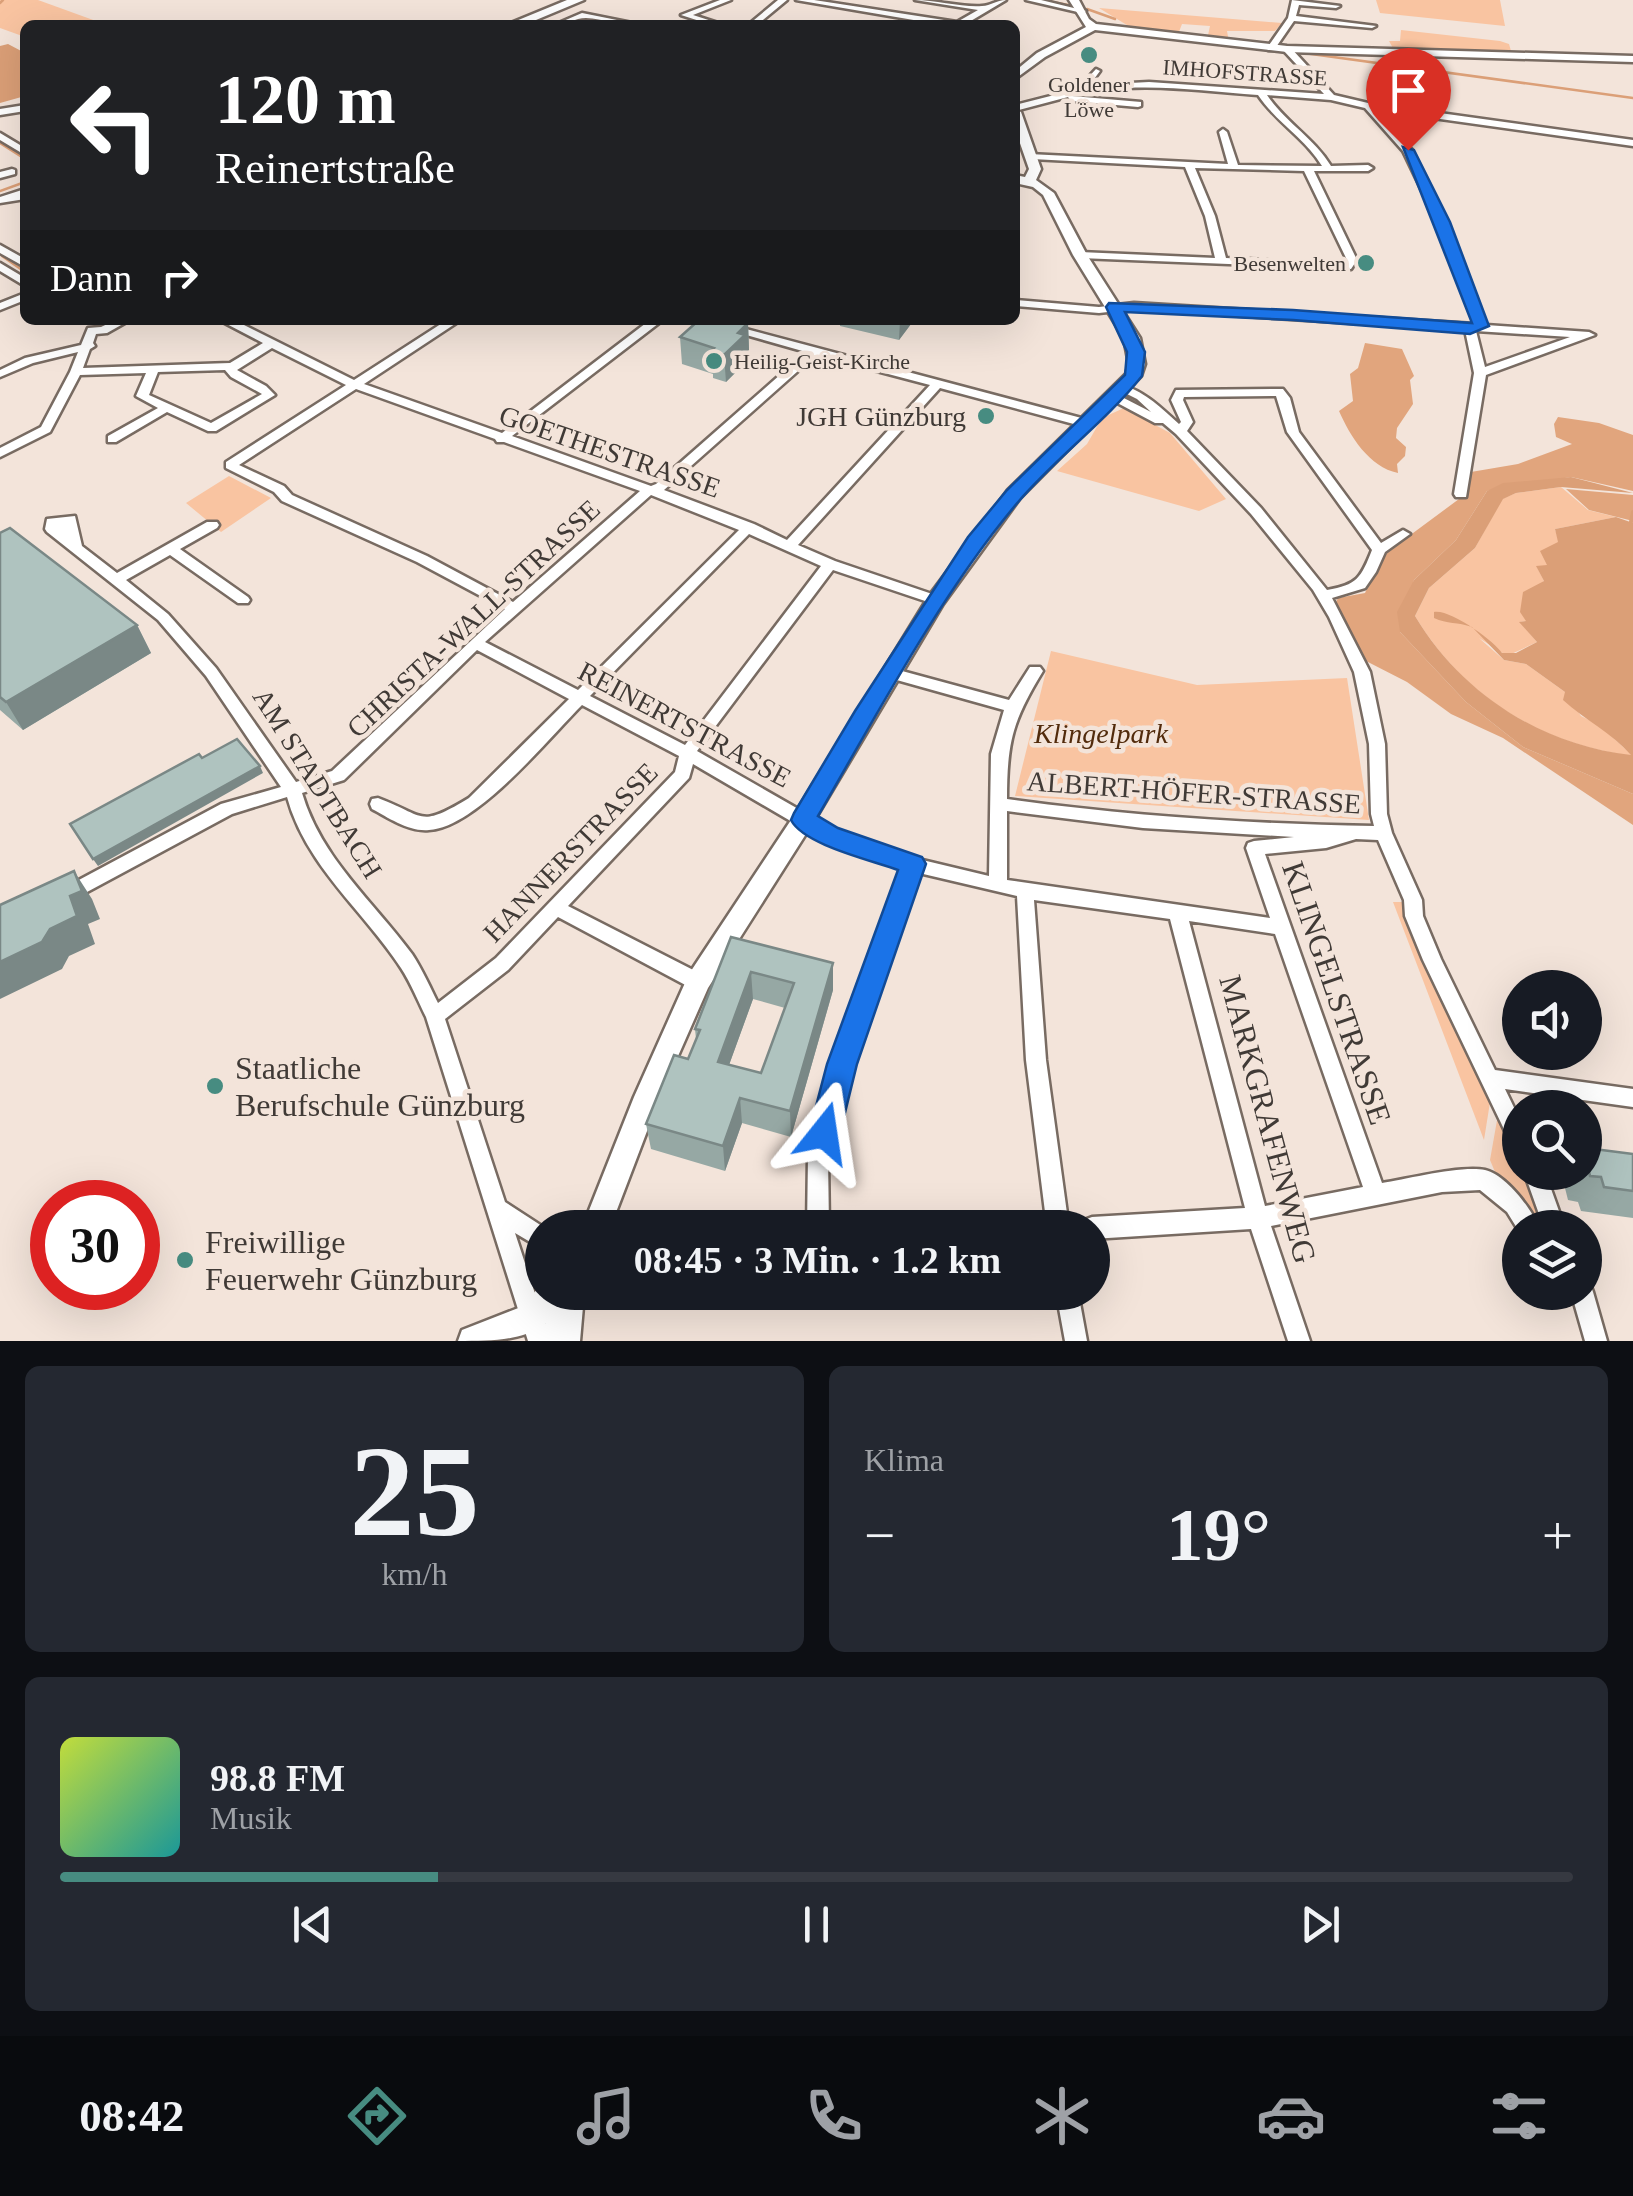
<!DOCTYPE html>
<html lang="de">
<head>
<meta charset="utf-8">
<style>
	:root { --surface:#171b24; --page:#242831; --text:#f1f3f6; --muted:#9ea1a6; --line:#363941; --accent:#478c81 }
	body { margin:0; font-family:Georgia,serif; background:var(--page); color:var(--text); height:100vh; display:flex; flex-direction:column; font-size:38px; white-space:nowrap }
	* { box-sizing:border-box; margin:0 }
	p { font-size:32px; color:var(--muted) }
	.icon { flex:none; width:55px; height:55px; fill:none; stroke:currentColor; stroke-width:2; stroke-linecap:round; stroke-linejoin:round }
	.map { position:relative; height:1341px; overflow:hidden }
	.sheet { display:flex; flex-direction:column; gap:25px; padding:25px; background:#0d0f14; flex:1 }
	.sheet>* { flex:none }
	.top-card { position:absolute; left:20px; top:20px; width:1000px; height:305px; border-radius:15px; box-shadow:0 10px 40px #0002; background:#202124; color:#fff; overflow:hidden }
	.buttons { position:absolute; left:1502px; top:970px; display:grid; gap:20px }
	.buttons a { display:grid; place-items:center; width:100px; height:100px; border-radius:50%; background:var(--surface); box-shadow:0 10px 40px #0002; font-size:50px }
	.speed { position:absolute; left:30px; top:1180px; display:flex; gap:20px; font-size:50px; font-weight:700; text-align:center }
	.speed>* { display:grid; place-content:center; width:130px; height:130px; border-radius:50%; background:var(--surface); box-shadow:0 10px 40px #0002; line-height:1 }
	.speed .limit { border:15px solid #d22; background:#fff; color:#111 }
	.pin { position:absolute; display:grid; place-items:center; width:85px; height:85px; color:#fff; margin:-102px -42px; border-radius:50% 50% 50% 0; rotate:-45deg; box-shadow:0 0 10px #0007 }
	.pin .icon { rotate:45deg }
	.me { position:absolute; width:110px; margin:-55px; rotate:15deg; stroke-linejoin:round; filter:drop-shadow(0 0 8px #0008) }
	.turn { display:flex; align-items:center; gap:35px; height:210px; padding:0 30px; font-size:45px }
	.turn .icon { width:130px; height:130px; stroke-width:2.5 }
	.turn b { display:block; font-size:70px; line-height:85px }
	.then { display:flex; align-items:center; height:95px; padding:0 30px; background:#0003; gap:20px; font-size:38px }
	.big { font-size:75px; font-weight:700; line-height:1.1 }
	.sheet .tile { flex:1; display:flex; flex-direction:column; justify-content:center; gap:15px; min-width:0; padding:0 35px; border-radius:15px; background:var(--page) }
	.sheet .dial { align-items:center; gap:0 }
	.dial b { font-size:130px; line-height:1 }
	.song { display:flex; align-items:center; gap:30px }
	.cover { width:120px; height:120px; border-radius:15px; background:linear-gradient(135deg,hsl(70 70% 55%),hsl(180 70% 35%)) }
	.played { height:10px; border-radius:5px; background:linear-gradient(90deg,var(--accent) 25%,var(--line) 25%) }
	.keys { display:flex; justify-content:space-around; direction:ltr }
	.heat { display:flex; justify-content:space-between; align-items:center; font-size:55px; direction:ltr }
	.sheet .tiles { flex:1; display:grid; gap:25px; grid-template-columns:1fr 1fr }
	.tile:last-child { grid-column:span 2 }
	.trip { position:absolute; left:525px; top:1210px; width:585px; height:100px; border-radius:50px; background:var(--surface); box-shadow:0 10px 40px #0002; font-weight:700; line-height:100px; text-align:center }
	.dock { display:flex; height:160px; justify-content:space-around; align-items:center; background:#090b0e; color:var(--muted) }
	.dock .icon { width:70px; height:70px }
	.dock .current { color:var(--accent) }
	.dock b { font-size:45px; color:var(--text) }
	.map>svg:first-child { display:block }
	.green { fill:#f9c4a1 }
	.forest { fill:#e1a57d }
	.water { fill:#db9f77 }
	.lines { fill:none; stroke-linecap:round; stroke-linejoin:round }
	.stream-far1 { stroke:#db9f77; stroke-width:2.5 }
	.stream { stroke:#db9f77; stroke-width:4 }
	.minor-casing { stroke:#786b62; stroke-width:5 }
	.tertiary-casing { stroke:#786b62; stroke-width:5 }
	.primary-casing { stroke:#786b62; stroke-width:5 }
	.minor { fill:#fff; fill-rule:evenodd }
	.tertiary { fill:#fff; fill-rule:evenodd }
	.primary { fill:#fff; fill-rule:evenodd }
	.wall { fill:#96a8a4; fill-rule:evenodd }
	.shaded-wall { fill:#7a8886 }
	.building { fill:#afc3bf; stroke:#7a8886; stroke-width:2.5; fill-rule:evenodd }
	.route { fill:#1a73e8; stroke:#114b97; stroke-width:2.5 }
	.poi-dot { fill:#478c81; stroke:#f3e4da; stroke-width:4 }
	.labels { text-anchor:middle; stroke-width:9; stroke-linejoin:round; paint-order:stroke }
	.far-street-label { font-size:22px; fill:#403a36; stroke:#f3e4da }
	.far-poi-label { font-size:22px; fill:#403a36; stroke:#f3e4da }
	.poi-label { font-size:28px; fill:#403a36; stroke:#f3e4da; text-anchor:end }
	.street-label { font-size:28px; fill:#403a36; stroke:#f3e4da }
	.park-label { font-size:28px; font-style:italic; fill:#522b0c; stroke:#f3e4da }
	.near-street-label { font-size:32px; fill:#403a36; stroke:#f3e4da }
	.near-poi-label { font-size:32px; fill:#403a36; stroke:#f3e4da; text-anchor:start }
</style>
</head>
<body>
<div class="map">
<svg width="1633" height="1341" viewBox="0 0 1633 1341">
	<rect width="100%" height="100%" fill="#f3e4da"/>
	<path class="green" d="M0,0h38l69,25h-82v12l-25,-9z
		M1376,0h124l5,26 -125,-13z
		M1099,8l183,15 -7,8h-48l2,11 -22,-2 3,-14 -28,-2 -5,13 -37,-4z
		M1401,30l99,11 9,3 2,7 -117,-1 -5,-9h11z
		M1124,408l46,25 56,66 -27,12 -142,-40 30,-27 15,-26z
		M229,476l42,22 -50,34 -35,-29z
		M1561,487l27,23 28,7 -61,12 4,13 -11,24 -11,1 7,14 -9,7 -9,33 -6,1 17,20 -30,14 -28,-18 25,22 22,4 39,28 16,24 18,9 34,31c-93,-12 -170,-60 -218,-140l14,-28 46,-40 27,-49 14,-6z
		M1051,651l146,34 150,-7 22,142 -354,-24z
		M1393,902h10l12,33 76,161 -7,44z
		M1499,1109l21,51v12l6,1 23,54h-14l-35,-43 -10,-24z"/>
	<path class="forest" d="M1365,343l37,6 12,27 -4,4 3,24 -16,24 -1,10 10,9 -1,9 -8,8 1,9c-29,-6 -48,-37 -59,-62l14,-10 -3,-27 8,-6z
		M1558,417l41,6 34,12v56l-62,-14 -84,14 -31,49 -42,40 -14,52 66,70 57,45 110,47v31l-130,-87 -52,-24 -44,-32 -41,-21 -30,-59 2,-4 27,-5 17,-37 77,-57 6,-26 53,-9 54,-20 -16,-7 -2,-13z
		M1566,489l67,6v26l-44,-11z"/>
	<path class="water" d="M8,44l17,9v43l-25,7v-57z
		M1571,477l62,16 -72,-6 -45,6 -13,6 -28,49 -46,40 -14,28c46,77 126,129 216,139 -19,-22 -46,-35 -68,-55l2,-8 -39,-28 -22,-4 -32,-33c-14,-5 -25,-3 -38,-9v-6c17,-3 61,30 68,41h14l21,-11 -18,-20 7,-1 -6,-9 3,-20 21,-11 -8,-15 11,-1 -7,-14 18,-9 -3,-13 61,-12 17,6v271l-110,-47 -57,-45 -66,-70 -3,-20 17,-32 42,-40 31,-49 16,-8z"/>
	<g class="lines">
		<path class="stream-far1" d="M1043,0l30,6
			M0,3l3,-3
			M1087,9l28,10
			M1304,53l329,45
			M0,143l25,16
			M0,191l25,-9
			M2,256l23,16"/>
		<path class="stream" d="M1631,522l2,-10"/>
		<defs>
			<path id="minor" d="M720,0h11l-38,15 31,10h-12l-31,-10z
				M778,0h9l-30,25h-9z
				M796,0h18l143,22 21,-12 -63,-10c21,0 50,8 67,6 9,0 14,-6 24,-6l-42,25h-21z
				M1026,0h15l45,11 -4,2z
				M1292,0l48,6 -4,2 -37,-3 -3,11 80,10 -4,2 -78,-7 -20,29h-6l-1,-2 21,-30z
				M582,13l50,10 4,2c-17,0 -33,-6 -50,-7 -11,0 -20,7 -32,7z
				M1284,47h6l44,48 34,8 265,37v6l-257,-36 36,40 35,72 39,103 103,7 6,3 -109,40 -20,122h-10l-2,-3 20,-121 -9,-43 -331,-21 -35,4 -84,-7v-6l84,7 35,-4 341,21 -38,-102 -34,-71 -38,-43 -34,-8 -64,-5c18,27 47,43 64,71l37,-1 5,3 -5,3h-54l43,89 -6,9 -271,-11 -5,-3 5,-3 135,6 -10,-42 -20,-49 -153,-8 -5,-3 2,-2 199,10 -9,-32 4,-3 4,3 11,33 84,1c-17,-28 -46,-44 -64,-71 -60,-4 -126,-15 -186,1l69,6v4l-3,1 -67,-6 -3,-4 -53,14v-6l71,-18 -3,-4 13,-14 4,2 -9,12 2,2 56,-3 175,12 -40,-43zM1195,168l109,3 43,89 -3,4 -118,-6 -11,-42zM1476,331l94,6 -85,30z
				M25,105v6l-25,4v-6z
				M0,133l25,15v7l-25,-15z
				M12,169l3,1v4l-15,4v-6z
				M0,245l25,14v8l-25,-14z
				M0,263l25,15v8l-25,-15z
				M25,293v7l-25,10v-7z
				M116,320h14l-23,13 -11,1 -3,9 2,3 -5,3 -7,19 147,-5 33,-20 -44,-23h15l120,60 93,-60h14l-97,64 138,49 148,-113h13l-151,116 139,50 5,-2 150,-132 -113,-32h19l377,100 2,3 -6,4 -145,-39 -142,157 37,16 106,36 2,3 -2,3h-10l-98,-33 -136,181 138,79 79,28 75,18 2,-122 13,-44 -118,-33 -3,-4 3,-4 5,-1 118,32 21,-33h10l3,4c-30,49 -36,70 -36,128 122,17 244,25 367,27l-3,-12 -2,-70 -15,-72 -25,-55 -16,-27 -62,-76 -75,-80 -13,-11h-8l-47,-25 6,-4 4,1 33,17 -14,-13 -20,-10 6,-4c24,8 38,23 56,39l2,-2 -10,-22 5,-10 107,-1 7,9 9,34 82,111 22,-13 7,4 -25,18 -9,20 -11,16 -33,10 38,74 15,72 2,70 5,19 30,67 1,16 18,43 54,111 138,19v18l-128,-18 15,31v31l-7,-3 -90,-188 -18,-44 -1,-16 -26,-60 -22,-1 -30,9 -61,6 117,329c25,-4 80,-18 103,-13 21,5 47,39 54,58h-19v5l-13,-21 -27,-22 -38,2 -171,34 39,115h-22l-37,-112 -159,10v-11h-10l2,-8 8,-3 153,-9 -75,-289 -136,-19 12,160 23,168h-22l-21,-168 -9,-164 -98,-23 -67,192 -24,91 1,72h-22l1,-72 24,-91 71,-196 -80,-29 -130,-76 -4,14 -121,128 137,70 2,6 -2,6 -7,2 -7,-2 -133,-71 -50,53 -63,49 60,183 40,26h-3v21l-27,-16 30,91 11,-32h27l1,3 -4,46h-52l-102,-324c-8,-16 -15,-34 -25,-49 -38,-58 -95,-102 -114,-171l-55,17 -158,85 -6,2 -6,-2 -3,-5 3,-5 159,-85 60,-17 -75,-111 -48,-56 -111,-88 -2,-3 2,-10 28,-3 7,30 35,27 90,-51h10l2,3 -2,3 -37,21 68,48 2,3 -2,3h-10l-68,-48 -44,25 42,34 48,54 80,114 36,-11 173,-162 -88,-47 -135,-61 -8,-9 -48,-24v-6l120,-77 -74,-37 -35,22 29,16 9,9 -59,36h-8l-41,-19 -51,30h-8v-6l50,-28 -22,-12 10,-23 -66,2 -30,57 -50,25v-9l41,-21 29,-55 8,-20 -45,11 -33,14v-7l25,-12 56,-13 7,-17 13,-1zM816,355l114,30 -143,155 -33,-16 -90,-34zM225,370l6,7 31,17 -51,29 -62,-28 9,-23zM356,389l139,50 2,3h7l136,49 -127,111 -86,-46 -135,-61 -8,-9 -45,-21zM1276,396l11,36 85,118c-11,28 -15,35 -45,40l-66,-82 -74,-77 6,-9 -10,-22 1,-3zM651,495l88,35 -161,160 -93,-48zM749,534l72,32 -136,179 -95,-49zM477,650l92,49 -100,99c-51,31 -43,18 -91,0l-6,1 -2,5 2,5c17,9 37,23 57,21 47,-2 119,-91 153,-125l97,51 -4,16 -179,186 -58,45c-8,-16 -16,-34 -26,-49 -39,-53 -91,-96 -110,-161l42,-13zM1007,811l136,17 151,9 -40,4 -6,2 -2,5 24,70 -263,-38zM1189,921l86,13 88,253 -98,19z
				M1524,1172h21l20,56h-21z
				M1585,1282l5,2 3,8 14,49h-22l-14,-49h14z
				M1056,1292h22l9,49h-22z"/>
			<path id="tertiary" d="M1069,0h10l10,19 7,5 191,22 346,10v6l-346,-10 -192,-22 -50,27 -30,22v-8l22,-18 49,-26z
				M1015,109l6,3 20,57 -5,11 18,13 33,62 53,83 5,26 -4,12 -121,122 -77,106 -132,222 -103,162 -48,109 -50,131h-28l52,-131 55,-123 106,-160 134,-218 79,-106 118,-116 3,-10 -5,-26 -51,-83 -30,-60 -10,-8 -18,-4v-8l10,2 4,-8 -14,-40z
				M542,1284v8h27c-20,49 -65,49 -111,49l4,-11 59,-23z"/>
			<path id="primary" d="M567,0h17l-60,25h-18z
				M25,189v10l-25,4v-6z"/>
		</defs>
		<use href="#minor" class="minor-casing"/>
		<use href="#tertiary" class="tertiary-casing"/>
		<use href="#primary" class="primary-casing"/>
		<use href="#minor" class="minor"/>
		<use href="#tertiary" class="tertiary"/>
		<use href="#primary" class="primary"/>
	</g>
	<path class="wall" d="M840,320h74l-15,20 -59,-14z
		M748,323l1,27 -3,3v9l-20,20 -13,-4v-4l-31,-10 -2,-27z
		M0,533l137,92 14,28 -128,77 -23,-20z
		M731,937l102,26v27l-42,147 -49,-14 -17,48 -74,-22 -5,-25 42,-65 8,-20 -1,-10zM753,999l32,9 -24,65 -32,-8z
		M1594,1149l39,5v64l-52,-7 -3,-9 -10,-2 -6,-24 3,-4h20v-20l5,1z"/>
	<path class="shaded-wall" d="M900,320h14l-15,20z
		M748,323l1,27 -3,3v9l-20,20 -2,-27 14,-22z
		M137,625l14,28 -128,77 -17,-28z
		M260,766l3,7 -165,93 -5,-7z
		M74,871l18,28 8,20 -12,5 7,20 -26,12 -7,13 -62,30v-37l70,-66z
		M833,963v27l-42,147 -1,-26z
		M751,972l2,27 -32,88 -3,-25z
		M740,1098l2,25 -17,48 -2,-25z"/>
	<path class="building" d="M699,320h38l11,3 -10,10 7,2 -21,20 -13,-4 3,-3 -34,-11z
		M10,528l127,97 -131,77 -6,-5v-164z
		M237,739l23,27 -167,93 -23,-35 129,-70 3,4z
		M74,871l8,20 -12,5 7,20 -27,13 -8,13 -42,20v-57z
		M731,937l102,26 -43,148 -50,-13 -17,48 -77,-22 28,-69 14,4 12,-29 -5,-1zM751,972l43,11 -33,90 -43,-11z
		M1594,1149l39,5v37l-29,-4 -3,-10 -11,-1 -5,-24 10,1z"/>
	<path class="route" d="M1403,147l11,3 36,72 39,104 -19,8 -177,-14 -168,-8 20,40 -3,24c-36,45 -85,81 -123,125 -76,89 -142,213 -201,315l20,12 84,29 4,7 -69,200 -17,69 -5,10 -11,4 -11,-4 -4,-10 18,-69 71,-194c-27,-10 -94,-25 -107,-50l3,-7 61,-102 113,-174 39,-47 118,-115 2,-23 -21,-45 3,-4 184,7 179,13z"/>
	<g class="poi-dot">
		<circle cx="1089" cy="55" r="10"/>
		<circle cx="1366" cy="263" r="10"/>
		<circle cx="714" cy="361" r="10"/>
		<circle cx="986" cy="416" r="10"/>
		<circle cx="215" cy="1086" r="10"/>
		<circle cx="185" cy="1260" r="10"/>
	</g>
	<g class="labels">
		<g class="far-street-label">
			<text transform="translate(1245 72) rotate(4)" y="8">IMHOFSTRASSE</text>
		</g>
		<g class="far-poi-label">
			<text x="1089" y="92">Goldener<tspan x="1089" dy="25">Löwe</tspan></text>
			<text x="1346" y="271" text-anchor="end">Besenwelten</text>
			<text x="734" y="369" text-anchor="start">Heilig-Geist-Kirche</text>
		</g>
		<g class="poi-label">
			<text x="966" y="426">JGH Günzburg</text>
		</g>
		<g class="street-label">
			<text transform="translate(610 451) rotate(19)" y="10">GOETHESTRASSE</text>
			<text transform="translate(473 618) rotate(-43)" y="10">CHRISTA-WALL-STRASSE</text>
			<text transform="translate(685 724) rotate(28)" y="10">REINERTSTRASSE</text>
			<text transform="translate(318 783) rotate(58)" y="10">AM STADTBACH</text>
			<text transform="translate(1194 792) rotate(4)" y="10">ALBERT-HÖFER-STRASSE</text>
			<text transform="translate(570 852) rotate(-46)" y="10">HANNERSTRASSE</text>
		</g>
		<g class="park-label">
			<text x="1101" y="743">Klingelpark</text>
		</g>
		<g class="near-street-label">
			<text transform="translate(1337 993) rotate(71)" y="11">KLINGELSTRASSE</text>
			<text transform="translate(1268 1119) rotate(75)" y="11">MARKGRAFENWEG</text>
		</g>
		<g class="near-poi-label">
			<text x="235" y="1079">Staatliche<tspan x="235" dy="37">Berufschule Günzburg</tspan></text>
			<text x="205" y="1253">Freiwillige<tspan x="205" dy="37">Feuerwehr Günzburg</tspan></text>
		</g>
	</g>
</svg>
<div class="buttons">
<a><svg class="icon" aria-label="sound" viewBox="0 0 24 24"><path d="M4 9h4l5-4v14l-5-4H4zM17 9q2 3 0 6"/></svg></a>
<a><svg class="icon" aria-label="search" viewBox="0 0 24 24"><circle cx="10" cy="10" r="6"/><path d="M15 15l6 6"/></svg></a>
<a><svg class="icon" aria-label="layers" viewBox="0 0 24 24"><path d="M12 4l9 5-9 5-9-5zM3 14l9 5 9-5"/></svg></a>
</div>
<div class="speed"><div class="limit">30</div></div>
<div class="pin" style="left:1408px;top:150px;background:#d93025"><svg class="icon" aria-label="arrive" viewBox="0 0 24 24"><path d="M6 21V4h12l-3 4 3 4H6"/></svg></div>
<svg class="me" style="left:824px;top:1133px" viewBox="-20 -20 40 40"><path d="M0-17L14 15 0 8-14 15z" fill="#1a73e8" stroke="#fff" stroke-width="4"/></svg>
<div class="trip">08:45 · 3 Min. · 1.2 km</div>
<div class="top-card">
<div class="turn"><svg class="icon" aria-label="left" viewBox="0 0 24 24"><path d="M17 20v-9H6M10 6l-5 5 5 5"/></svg><div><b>120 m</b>Reinertstraße</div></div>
<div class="then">Dann<svg class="icon" aria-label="right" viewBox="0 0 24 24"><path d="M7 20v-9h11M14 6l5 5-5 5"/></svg></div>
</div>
</div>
<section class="sheet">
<div class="tiles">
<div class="tile dial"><b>25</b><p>km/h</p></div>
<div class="tile"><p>Klima</p>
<div class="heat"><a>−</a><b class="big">19°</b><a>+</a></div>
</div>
<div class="tile">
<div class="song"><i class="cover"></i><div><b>98.8 FM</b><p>Musik</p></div></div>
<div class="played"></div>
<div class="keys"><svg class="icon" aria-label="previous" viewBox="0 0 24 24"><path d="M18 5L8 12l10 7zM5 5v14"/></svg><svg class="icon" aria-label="pause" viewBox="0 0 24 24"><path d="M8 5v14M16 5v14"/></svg><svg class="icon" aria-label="next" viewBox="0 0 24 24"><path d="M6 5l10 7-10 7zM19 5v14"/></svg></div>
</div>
</div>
</section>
<nav class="dock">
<b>08:42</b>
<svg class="icon current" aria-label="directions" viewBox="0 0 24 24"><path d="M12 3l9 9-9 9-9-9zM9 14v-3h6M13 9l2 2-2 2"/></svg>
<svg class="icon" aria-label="music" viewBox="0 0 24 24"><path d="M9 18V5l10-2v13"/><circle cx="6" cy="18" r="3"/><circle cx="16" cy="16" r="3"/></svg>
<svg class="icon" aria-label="phone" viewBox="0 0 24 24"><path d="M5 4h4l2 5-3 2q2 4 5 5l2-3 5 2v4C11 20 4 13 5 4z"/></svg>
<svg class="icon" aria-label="climate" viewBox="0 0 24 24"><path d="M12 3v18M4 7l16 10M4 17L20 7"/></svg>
<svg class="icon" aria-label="car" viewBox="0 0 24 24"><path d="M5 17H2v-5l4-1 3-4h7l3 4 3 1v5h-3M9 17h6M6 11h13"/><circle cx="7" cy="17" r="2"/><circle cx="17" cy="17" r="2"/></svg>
<svg class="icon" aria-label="filters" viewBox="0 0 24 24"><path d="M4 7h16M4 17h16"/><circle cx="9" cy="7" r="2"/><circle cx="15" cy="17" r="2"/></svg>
</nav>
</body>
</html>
